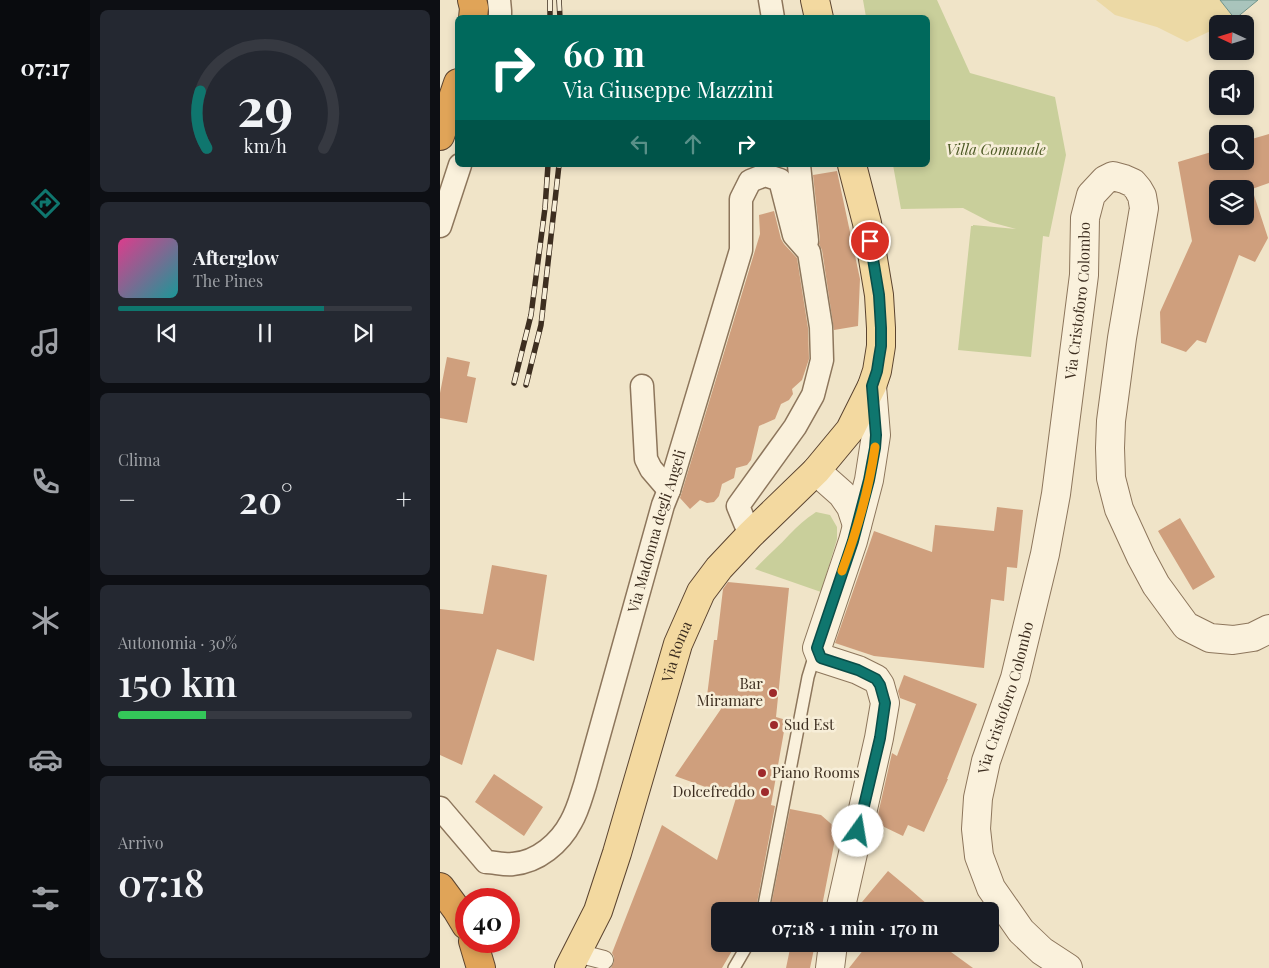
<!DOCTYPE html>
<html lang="it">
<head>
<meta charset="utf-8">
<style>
	:root { --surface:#171b24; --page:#242831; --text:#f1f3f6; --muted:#9ea1a6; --line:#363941; --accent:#0f766e }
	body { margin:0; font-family:"Playfair Display",serif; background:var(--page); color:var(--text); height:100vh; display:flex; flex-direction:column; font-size:19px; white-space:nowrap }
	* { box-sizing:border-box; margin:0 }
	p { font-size:16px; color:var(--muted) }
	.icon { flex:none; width:28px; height:28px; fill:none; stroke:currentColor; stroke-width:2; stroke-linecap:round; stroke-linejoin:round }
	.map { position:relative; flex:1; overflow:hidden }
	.drawer { display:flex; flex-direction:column; gap:10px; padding:10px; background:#0d0f14; width:350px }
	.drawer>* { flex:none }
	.hud { position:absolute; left:15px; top:15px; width:475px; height:152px; border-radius:8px; box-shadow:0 2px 8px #0003; background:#00695c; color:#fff; overflow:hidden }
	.needle { width:32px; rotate:274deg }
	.tools { position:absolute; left:769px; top:15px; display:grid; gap:10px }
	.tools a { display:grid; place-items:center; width:45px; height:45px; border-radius:8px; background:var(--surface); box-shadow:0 2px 8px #0003; font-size:25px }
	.speed { position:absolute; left:15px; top:888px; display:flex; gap:10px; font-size:25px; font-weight:700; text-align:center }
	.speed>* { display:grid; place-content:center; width:65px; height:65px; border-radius:50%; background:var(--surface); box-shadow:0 2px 8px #0003; line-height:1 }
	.speed .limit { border:8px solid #d22; background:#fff; color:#111 }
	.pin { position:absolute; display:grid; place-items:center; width:42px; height:42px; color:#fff; margin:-21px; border:2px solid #fff; border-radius:50%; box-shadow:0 1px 5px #0007 }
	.me { position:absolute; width:55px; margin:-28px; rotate:13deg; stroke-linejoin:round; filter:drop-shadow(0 0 4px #0008) }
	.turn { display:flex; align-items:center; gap:18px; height:105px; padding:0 25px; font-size:22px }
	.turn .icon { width:65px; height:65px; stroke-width:2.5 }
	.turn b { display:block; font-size:35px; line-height:42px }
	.lanes { display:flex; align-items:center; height:48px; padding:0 25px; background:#0003; justify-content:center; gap:25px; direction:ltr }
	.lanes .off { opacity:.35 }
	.big { font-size:38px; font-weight:600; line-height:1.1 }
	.drawer .widget { flex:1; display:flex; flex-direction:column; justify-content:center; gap:8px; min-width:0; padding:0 18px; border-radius:8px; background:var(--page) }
	.drawer .dial { align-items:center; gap:0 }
	.dial svg { height:130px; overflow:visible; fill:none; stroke:var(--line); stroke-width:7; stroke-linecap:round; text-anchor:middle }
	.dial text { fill:var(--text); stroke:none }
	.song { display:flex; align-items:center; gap:15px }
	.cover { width:60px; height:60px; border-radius:8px; background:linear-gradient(135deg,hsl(330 70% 55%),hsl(180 70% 35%)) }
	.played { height:5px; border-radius:2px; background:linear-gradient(90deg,var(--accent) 70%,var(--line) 70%) }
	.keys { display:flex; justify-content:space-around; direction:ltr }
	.heat { display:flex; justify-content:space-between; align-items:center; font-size:28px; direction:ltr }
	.charge { height:8px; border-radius:4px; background:linear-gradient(90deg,#34c759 30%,var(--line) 0) }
	.trip { position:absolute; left:271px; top:902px; width:288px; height:50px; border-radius:8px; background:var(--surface); box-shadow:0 2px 8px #0003; font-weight:600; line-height:50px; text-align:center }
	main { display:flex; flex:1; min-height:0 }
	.dock { display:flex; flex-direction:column; width:90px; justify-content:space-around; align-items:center; background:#090b0e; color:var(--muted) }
	.dock .icon { width:35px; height:35px }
	.dock .on { color:var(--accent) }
	.dock b { font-size:22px; color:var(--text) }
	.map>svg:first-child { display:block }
	.green { fill:#c9cf9b }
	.sand { fill:#ecd9a5 }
	.water { fill:#a9c4bc; stroke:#6f938a }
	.building { fill:#cf9f7d; fill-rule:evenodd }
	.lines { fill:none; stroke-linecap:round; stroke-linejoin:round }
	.service-casing { stroke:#8d765c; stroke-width:14 }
	.pedestrian-casing { stroke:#8d765c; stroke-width:20 }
	.minor-casing { stroke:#8d765c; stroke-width:25 }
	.tertiary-casing { stroke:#8d765c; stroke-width:30 }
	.primary-casing { stroke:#5b4430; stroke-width:30 }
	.motorway-casing { stroke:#5b4430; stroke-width:30 }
	.service { stroke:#faf1dc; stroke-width:11 }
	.pedestrian { stroke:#faf1dc; stroke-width:18 }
	.minor { stroke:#faf1dc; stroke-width:22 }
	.tertiary { stroke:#faf1dc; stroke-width:28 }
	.primary { stroke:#f3d9a0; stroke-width:28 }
	.motorway { stroke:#e0a458; stroke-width:28 }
	.rail-casing { stroke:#3d2e20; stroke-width:5.5 }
	.rail { stroke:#f7eed8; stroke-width:4; stroke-dasharray:11; stroke-linecap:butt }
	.route-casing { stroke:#0a4d48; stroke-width:12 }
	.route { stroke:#0f766e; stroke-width:9 }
	.slow { stroke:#f59e0b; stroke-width:9 }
	.poi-dot { fill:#9e2a2b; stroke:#f7eed8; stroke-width:2 }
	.labels { text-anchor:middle; stroke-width:5; stroke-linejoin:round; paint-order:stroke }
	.park-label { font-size:15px; font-style:italic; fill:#4d5a26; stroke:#f7eed8 }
	.street-label { font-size:15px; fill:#3d2e20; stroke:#f7eed8 }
	.poi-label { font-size:15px; fill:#3d2e20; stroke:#f7eed8; text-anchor:end }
</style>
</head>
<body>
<main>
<nav class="dock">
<b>07:17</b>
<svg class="icon on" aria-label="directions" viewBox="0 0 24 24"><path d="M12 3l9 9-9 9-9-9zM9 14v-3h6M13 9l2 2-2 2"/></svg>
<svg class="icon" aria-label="music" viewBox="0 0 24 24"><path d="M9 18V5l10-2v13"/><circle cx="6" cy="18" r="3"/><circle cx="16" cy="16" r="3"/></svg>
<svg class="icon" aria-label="phone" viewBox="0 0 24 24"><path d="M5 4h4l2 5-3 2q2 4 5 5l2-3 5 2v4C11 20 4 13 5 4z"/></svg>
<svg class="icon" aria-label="climate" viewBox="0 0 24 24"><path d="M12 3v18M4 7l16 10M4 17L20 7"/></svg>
<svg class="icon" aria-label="car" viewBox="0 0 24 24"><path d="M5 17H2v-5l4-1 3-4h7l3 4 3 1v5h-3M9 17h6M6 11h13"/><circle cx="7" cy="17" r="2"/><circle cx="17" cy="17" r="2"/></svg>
<svg class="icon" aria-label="filters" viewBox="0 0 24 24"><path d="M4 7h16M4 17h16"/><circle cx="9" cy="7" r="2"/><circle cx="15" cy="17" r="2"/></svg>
</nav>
<section class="drawer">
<div class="widget dial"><svg viewBox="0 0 100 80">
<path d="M14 69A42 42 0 1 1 86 69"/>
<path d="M14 69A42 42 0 0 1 10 34" stroke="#0f766e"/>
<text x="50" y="56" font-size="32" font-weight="700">29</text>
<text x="50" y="72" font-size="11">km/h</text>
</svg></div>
<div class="widget">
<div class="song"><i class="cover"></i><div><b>Afterglow</b><p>The Pines</p></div></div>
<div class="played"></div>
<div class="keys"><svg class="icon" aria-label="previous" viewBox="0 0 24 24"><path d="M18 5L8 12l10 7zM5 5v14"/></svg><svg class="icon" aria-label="pause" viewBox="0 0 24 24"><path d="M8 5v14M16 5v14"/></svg><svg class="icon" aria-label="next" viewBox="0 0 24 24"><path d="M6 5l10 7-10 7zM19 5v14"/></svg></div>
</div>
<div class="widget"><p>Clima</p>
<div class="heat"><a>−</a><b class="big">20°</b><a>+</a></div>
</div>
<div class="widget"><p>Autonomia · 30%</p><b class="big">150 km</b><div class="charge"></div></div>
<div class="widget"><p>Arrivo</p><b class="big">07:18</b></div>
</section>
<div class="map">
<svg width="829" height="968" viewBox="0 0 829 968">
	<rect width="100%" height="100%" fill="#f0e4c8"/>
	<path class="green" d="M423,0h74l33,73 85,24 11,58 -17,82 -6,-1 -12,121 -73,-7 13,-124h2v-1l43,4 -26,-7 -27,-14 -62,1 -8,-44h35v-147l-62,-1z
		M376,512l14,3 7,12v12l-16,53 -66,-23c11,-12 23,-22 34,-34 10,-10 15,-15 27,-23z"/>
	<path class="sand" d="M656,0h124l15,19 -10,5h-7l-1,4 -30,14 -30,-15 -42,-12z"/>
	<path class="water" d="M780,0h38l-23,19z"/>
	<path class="building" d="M829,134v49l-17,6 16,49 -13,24 -16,-7 -33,88 -9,-3 -11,12 -25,-9 -1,-31 32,-71 -14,-79 40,-12v11h27v-20zM778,189h27v27h-27z
		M397,171l23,108 -2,47 -24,4 -12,-80 -3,-6 1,-4 -7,-65z
		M334,211l7,28 3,5 13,14 11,70 1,31 -7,21 -10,9 1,5 -4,6 -8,4 -6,15 -16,7 -8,34 -4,5 -11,3 -2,10 -12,6 -3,12 -5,6 -7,1 -7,-3 -10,9 -10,-11 80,-264 -1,-19z
		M7,357l23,5 -3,14 9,2 -9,45 -27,-5v-25z
		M557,507l26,3 -6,58 -10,-1 -3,34 -13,-2 -7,69 -110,-12 -39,-13 39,-112 58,21 3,-27 59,6z
		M740,518l35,59 -22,13 -35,-59z
		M52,565l55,10 -13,86 -37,-12 -35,116 -22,-10v-146l43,5z
		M288,582l61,6 -13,129 10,3 -15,85 4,1 -18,97 -3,8h-34v33h16l-14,24h-111l3,-6v-5l-2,-4 50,-128 55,35 19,-62 -61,-22 48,-70 -17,-2 8,-64h3l6,-51z
		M464,675l73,29 -30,75h1l-24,53 -16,-7 -5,11 -27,-13 16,-70 5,3 19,-52 -16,-6 -2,-7z
		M54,774l49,33 -19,29 -49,-34z
		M350,809l31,6 16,14 -16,82h-52l2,-5z
		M448,871l24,20 23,20h-79l1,-3z
		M351,944h24l-5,24h-24z
		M428,944h72l33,24h-124z"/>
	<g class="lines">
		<defs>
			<path id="service" d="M321,911l3,-6 44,-228 7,-23
				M294,968l14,-24"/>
			<path id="pedestrian" d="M137,953l27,7"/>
			<g id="minor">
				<path d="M59,0l1,11v7"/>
				<path d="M330,0l3,18"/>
				<path d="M359,165l8,76"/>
				<path d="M0,226l20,-61"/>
				<path d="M202,386l4,73 5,10 18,21"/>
				<path id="s1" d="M0,808l46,54c8,0 18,3 27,2 25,-2 47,-21 58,-42 7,-12 10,-25 14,-37l78,-280 6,-15 72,-240v-51l9,-18 15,-6 15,5 14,55 15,17 12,75 1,33 -9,35 -18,32 -57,79 12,29"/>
			</g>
			<g id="tertiary">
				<path d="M376,471l26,23 9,13 6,18"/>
				<path d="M400,911l39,-173 6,-35 -5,-18 -4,-6 -18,-9 -37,-12 -4,-10 36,-107 16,-61 7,-45 -4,-49"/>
				<path d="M390,968l3,-24"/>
				<path id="s2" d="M628,968l-26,-17 -21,-20 -30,-43 -12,-32 -3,-27 2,-31 8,-37 29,-83 30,-124 11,-60 28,-219 1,-57 6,-23 14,-15 8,-4 11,3 9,4 5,6 4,7 2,12 -22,130 -11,83 -1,27 1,30 8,31 22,48 15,28 30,41 24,12 23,2 20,-3 16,-8"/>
			</g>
			<g id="primary">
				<path d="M375,0l4,18"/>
				<path id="s3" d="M129,968l29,-57 19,-58 61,-209 23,-52 18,-24 31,-33 66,-64 34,-41 22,-44 5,-15 4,-25v-18l-2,-33 -12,-72 -15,-58"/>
			</g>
			<path id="motorway" d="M32,0l2,8 -1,10
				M0,136l18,-53
				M0,887l17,23 9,15
				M33,941l8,27"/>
		</defs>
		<use href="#service" class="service-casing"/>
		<use href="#pedestrian" class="pedestrian-casing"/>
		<use href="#minor" class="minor-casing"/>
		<use href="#tertiary" class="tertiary-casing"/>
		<use href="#primary" class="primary-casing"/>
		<use href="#motorway" class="motorway-casing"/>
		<use href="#service" class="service"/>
		<use href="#pedestrian" class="pedestrian"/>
		<use href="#minor" class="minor"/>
		<use href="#tertiary" class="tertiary"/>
		<use href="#primary" class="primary"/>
		<use href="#motorway" class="motorway"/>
		<defs>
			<path id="rail" d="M110,0v18
				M119,0l1,18
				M74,383l17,-68 14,-107 3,-43
				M86,385l15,-60 18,-160"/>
		</defs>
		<use href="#rail" class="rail-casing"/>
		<use href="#rail" class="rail"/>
	</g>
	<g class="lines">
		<defs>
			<path id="route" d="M418,831l22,-93 5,-35 -5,-18 -4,-6 -18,-9 -37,-12 -4,-10 36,-107 16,-61 6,-32 1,-13 -4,-49 5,-15 2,-13 2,-12v-18l-2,-33 -9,-54"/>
		</defs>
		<use href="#route" class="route-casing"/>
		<use href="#route" class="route"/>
		<path class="slow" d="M402,571c15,-40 27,-82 33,-124"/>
	</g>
	<g class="poi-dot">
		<circle cx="333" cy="693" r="5"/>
		<circle cx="334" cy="725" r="5"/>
		<circle cx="322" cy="773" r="5"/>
		<circle cx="325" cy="792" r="5"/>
	</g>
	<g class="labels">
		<g class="park-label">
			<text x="556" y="155">Villa Comunale</text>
		</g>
		<g class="street-label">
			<text dy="5" stroke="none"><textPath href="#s2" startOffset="714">Via Cristoforo Colombo</textPath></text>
			<text dy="5" stroke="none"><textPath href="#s1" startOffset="476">Via Madonna degli Angeli</textPath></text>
			<text dy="5" stroke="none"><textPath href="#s3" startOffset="335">Via Roma</textPath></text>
			<text dy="5" stroke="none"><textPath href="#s2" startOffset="309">Via Cristoforo Colombo</textPath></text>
		</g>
		<g class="poi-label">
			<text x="323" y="689">Bar<tspan x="323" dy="17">Miramare</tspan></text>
			<text x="344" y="730" text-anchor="start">Sud Est</text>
			<text x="332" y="778" text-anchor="start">Piano Rooms</text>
			<text x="315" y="797">Dolcefreddo</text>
		</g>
	</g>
</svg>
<div class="tools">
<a><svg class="needle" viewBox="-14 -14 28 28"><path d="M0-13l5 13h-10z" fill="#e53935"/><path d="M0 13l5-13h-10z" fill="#9ea1a6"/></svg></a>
<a><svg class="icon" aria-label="sound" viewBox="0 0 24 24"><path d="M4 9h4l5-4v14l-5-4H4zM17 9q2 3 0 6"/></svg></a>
<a><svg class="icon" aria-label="search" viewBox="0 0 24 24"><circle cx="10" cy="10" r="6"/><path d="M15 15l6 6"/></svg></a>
<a><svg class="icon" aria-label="layers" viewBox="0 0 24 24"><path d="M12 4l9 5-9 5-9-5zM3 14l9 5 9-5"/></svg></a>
</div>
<div class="speed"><div class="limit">40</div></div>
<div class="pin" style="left:430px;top:241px;background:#d93025"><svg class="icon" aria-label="arrive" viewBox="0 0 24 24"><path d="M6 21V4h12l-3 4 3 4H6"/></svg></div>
<svg class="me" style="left:418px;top:831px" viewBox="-20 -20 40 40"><circle r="19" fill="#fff"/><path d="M0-13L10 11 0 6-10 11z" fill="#0f766e"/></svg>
<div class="trip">07:18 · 1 min · 170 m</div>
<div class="hud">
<div class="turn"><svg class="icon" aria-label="right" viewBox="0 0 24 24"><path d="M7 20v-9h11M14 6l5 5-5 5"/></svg><div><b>60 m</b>Via Giuseppe Mazzini</div></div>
<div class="lanes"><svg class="icon off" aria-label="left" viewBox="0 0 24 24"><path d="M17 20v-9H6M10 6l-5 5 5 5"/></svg><svg class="icon off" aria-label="ahead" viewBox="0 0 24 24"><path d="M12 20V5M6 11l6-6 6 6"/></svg><svg class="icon" aria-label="right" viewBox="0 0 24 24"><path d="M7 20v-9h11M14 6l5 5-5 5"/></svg></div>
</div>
</div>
</main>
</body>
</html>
